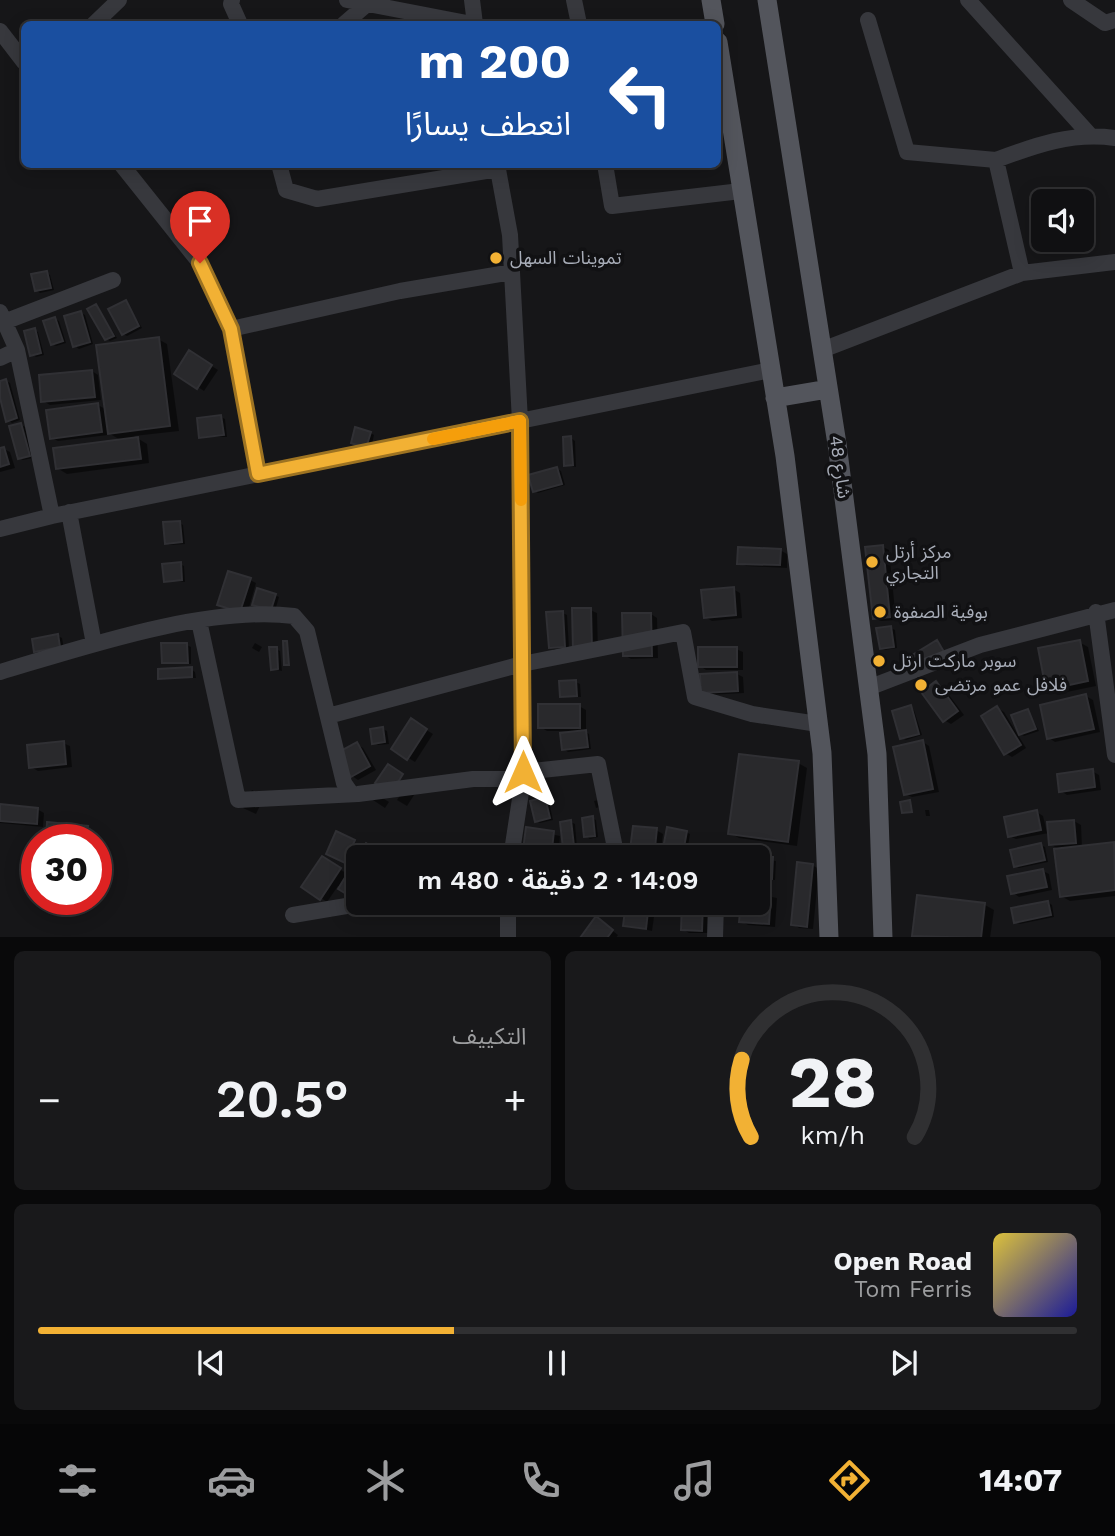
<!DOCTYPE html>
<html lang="ar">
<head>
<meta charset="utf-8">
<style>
	:root { --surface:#101012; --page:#19191b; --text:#f1f3f6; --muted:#9c9d9f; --line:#303032; --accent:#f2b134 }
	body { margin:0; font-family:"Work Sans","Noto Sans Arabic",sans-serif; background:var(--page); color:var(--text); direction:rtl; height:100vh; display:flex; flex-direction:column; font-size:26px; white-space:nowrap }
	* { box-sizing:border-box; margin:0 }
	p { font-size:23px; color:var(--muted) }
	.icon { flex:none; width:38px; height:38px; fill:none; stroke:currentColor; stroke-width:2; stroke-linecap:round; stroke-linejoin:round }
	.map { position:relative; height:937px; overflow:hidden; direction:ltr }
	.drawer { display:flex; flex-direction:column; gap:14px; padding:14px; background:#09090a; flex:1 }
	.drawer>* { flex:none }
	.banner { position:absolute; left:21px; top:21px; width:700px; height:147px; border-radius:10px; box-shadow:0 4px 18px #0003,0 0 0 2px var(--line); direction:rtl; background:#1a4fa0; color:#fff; overflow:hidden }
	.tools { position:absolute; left:1031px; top:189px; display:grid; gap:14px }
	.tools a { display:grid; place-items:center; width:63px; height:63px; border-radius:10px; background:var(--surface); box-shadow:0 4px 18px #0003,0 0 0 2px var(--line); font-size:35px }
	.speed { position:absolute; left:21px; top:824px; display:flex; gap:14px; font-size:35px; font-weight:700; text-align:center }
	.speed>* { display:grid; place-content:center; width:91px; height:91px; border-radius:50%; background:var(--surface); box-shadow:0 4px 18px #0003,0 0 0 2px var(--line); line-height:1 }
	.speed .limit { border:10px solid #d22; background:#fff; color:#111 }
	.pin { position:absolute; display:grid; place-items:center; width:60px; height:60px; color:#fff; margin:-72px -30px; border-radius:50% 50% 50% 0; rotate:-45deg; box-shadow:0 0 7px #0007 }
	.pin .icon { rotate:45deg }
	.me { position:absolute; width:77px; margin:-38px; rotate:0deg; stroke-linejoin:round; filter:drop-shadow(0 0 5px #0008) }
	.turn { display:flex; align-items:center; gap:24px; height:147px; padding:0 35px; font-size:32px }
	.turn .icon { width:91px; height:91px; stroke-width:2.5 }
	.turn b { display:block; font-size:49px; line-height:60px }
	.big { font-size:52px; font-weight:600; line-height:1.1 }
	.drawer .tile { flex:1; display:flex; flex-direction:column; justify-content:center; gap:10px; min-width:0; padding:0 24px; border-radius:10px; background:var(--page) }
	.drawer .dial { align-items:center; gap:0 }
	.dial svg { height:182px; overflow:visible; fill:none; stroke:var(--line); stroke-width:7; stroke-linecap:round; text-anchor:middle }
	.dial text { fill:var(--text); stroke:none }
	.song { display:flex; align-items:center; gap:21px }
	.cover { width:84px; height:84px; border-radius:10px; background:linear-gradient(135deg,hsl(50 70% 55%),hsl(240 70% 35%)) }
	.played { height:7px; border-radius:4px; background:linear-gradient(90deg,var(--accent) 40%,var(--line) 40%) }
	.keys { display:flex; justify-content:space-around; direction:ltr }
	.heat { display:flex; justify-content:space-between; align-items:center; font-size:38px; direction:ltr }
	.drawer .tiles { flex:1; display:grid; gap:14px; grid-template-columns:1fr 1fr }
	.tile:last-child { grid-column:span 2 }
	.trip { position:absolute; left:346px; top:845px; width:424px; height:70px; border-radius:10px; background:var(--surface); box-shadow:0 4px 18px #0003,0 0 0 2px var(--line); font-weight:600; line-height:70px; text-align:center; direction:rtl }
	.dock { display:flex; height:112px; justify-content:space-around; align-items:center; background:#060607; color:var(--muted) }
	.dock .icon { width:49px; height:49px }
	.dock .selected { color:var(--accent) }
	.dock b { font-size:32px; color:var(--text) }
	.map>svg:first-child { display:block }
	.shadow { fill:#0007 }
	.building { fill:#29292c; stroke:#303034; stroke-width:2 }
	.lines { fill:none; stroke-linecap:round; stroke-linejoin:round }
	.minor { stroke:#37383d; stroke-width:16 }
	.major { stroke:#53555c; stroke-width:19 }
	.route-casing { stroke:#9d7322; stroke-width:18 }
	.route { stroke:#f2b134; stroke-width:12 }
	.slow { stroke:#f59e0b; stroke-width:12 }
	.poi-dot { fill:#f2b134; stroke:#111113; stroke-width:2.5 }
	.labels { text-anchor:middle; stroke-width:7; stroke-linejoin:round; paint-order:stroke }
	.poi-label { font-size:18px; fill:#a8adb8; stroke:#111113; text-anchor:start }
	.street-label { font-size:18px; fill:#a8adb8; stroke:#111113 }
</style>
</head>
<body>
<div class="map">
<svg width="1115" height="938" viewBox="0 0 1115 938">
	<rect width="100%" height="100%" fill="#161618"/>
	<path class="shadow" d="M46,272l4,3 4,15 -14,3 -4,-3z
		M126,302l16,26 -15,8 -4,-2z
		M96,306l21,32 -7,3 -4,-2z
		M81,313l4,2 8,29 -14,5 -4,-3z
		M55,319l4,2 7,22 -10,3 -4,-2z
		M34,330l4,2 6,23 -8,2 -4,-3z
		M158,339l9,5 12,87 -45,5 13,8 2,19 -82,11 -10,-6 65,-27 -15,-9 1,3 -50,6 -6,-3 46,-33 9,5z
		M190,352l28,18 -14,21 -28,-18z
		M92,371l6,4 3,25 -51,5 -7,-4z
		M6,381l4,2 10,37 -8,3 -4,-3 -8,-28v-9z
		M221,417l4,2 2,18h-26z
		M21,425l4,2 8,31 -10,2 -4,-2z
		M371,433l3,2 -3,14 -14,-4z
		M571,438l4,3 1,26 -10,-2z
		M4,449l6,3 5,16 -15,4v-22z
		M557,469l4,2 4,14 -27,8 -3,-2z
		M179,522l4,3 2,19 -15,1 -4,-2z
		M883,547l6,3 7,70 -15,1 -7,-3z
		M780,550l7,4v14l-41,-2 -7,-3z
		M180,564l4,2 1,16 -20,-1z
		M250,580l6,3 -9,32 -28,-11z
		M733,589l7,4 2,25 -30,3 -7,-4z
		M275,595l4,2 -4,14 -17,-5z
		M590,610l7,3 1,39 -17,1z
		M563,613l4,2 2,33 -15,2 -4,-3z
		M651,614l6,4 1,40 -27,1 -7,-4z
		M891,628l4,2 2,18 -12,2 -4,-2z
		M58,636l4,2 2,11 -24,5 -4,-3z
		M1079,642l9,5 8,39 -39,8 -9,-5z
		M255,643l7,4 -3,5 -7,-4z
		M187,645l4,2v17l-27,-2z
		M276,649l4,2 2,20 -10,-2z
		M736,649l7,3v18h-37l-6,-4z
		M191,669l4,3 1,6h-36z
		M737,674l6,3 1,16 -35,2 -6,-3z
		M576,682l4,2 1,13 -19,-1z
		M937,683l6,4 21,28 -13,9 -7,-4z
		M1086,696l7,4 7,32 -45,10 -6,-4z
		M579,706l7,4v22l3,2 2,15 -23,3 -4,-3 8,-18h-25l-7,-4z
		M910,707l4,3 8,25 -16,5 -4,-2z
		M997,708l7,4 22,36 -14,9 -7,-4z
		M1028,711l11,20 -15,5 -4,-2z
		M412,721l21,13 -18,28 -21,-13z
		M383,729l4,2 2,13 -11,1 -4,-2z
		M923,742l6,4 10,46 -27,5 -7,-3z
		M63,743l7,3 2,21 -34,4 -7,-4z
		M357,744l6,4 13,22 -18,10 -6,-4z
		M798,763l9,5 -10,78 -58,-8 -9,-5z
		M1092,771l7,4 2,15 -34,5 -6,-4z
		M410,780l10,6 -13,20 -10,-6z
		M252,790l12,7 -8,17 -13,-6z
		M370,790l19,12 -4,6 -18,-12z
		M545,799l4,3 4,18 -13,3 -4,-2z
		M598,800l2,7 -4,1 -2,-7z
		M0,806l37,3 7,4 -1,14 -43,-4z
		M925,810h4l1,6h-4z
		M1037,812l6,4 4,16 27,-11 7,4 1,22 33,-2v51l-45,5 -9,-5 -1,-46 -10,-6 -1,-11 -33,6 -7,-3z
		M592,818l4,2 2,17 -8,2 -4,-3z
		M571,822l4,2 2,24 -9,1 -4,-2z
		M87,828l7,4 -1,8 -46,-2z
		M527,829l33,7 -2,22h-35z
		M656,830l7,4 -3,24h-29z
		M686,832l4,2 -4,24 -22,-5z
		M337,834l21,10 -8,19 -18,-7z
		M1041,845l4,2 3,15 -29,6 -4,-2z
		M322,858l27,17 10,-16v40l-21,-13 -11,16 -24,-16z
		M758,858l18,3 -1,19 -17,-1z
		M812,865l7,4 -6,60 -14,-1 -6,-4z
		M1043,871l6,3 3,16 -33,7 -6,-4z
		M758,894l19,4 -2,29 -27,-2 -7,-4 1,-18h16z
		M1048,902l4,3 2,12 -34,7 -4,-2z
		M555,903h16v10l-15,-2z
		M627,903h29l-4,28 -27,-6z
		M703,904l6,4 -1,25h-19l-7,-4z
		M985,905l9,5 -4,28 -76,-3z
		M547,908l4,2v5l-33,-2z
		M596,918l22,17 -2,3 -35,-2z"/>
	<path class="building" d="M47,271l4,17 -16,3 -4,-17z
		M126,300l13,26 -17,9 -14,-26z
		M96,304l18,32 -9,4 -18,-31z
		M81,311l9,31 -17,5 -9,-31z
		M55,317l8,24 -12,4 -8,-24z
		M35,328l6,25 -11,3 -6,-25z
		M159,337l11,89 -62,8 -12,-89z
		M189,350l23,15 -15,24 -23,-15z
		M92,370l3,27 -54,5 -2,-27z
		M6,379l11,39 -11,4 -6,-24v-17z
		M98,403l4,29 -52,7 -4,-29z
		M221,415l3,20 -25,3 -2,-20z
		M21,423l9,33 -12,3 -9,-33z
		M355,427l16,5 -5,16 -15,-5z
		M571,436l2,29 -9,1 -1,-29z
		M138,437l3,22 -85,10 -3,-21z
		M4,447l5,17 -9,3v-19z
		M557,467l5,17 -29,8 -5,-17z
		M180,521l2,21 -17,2 -2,-22z
		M883,545l7,72 -17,2 -8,-72z
		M738,547l43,2 -1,16 -43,-1z
		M181,562l1,18 -18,2 -2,-18z
		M228,571l23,7 -11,34 -23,-7z
		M734,587l2,28 -32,3 -3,-28z
		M257,588l19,6 -5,16 -19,-5z
		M572,608h19l1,42h-19z
		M563,611l2,36 -16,1 -3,-36z
		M622,613h29l1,43h-29z
		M891,626l3,21 -14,2 -4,-21z
		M58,634l2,13 -26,5 -2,-13z
		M937,640l7,12 -33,20 -7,-12z
		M1080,640l8,41 -42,9 -8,-42z
		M283,641h4l2,24h-5z
		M161,643h26l1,20h-26z
		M269,647h8l1,22 -7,1z
		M698,647h39v20h-39z
		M192,667v10l-34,2v-10z
		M737,672l1,19 -37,2 -1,-19z
		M576,680l1,16 -17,1 -1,-16z
		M936,681l22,30 -15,11 -22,-30z
		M1086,694l8,35 -47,10 -7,-34z
		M538,704h42v24h-42z
		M911,705l8,29 -19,5 -8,-28z
		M997,706l24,39 -17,10 -23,-39z
		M1028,709l8,20 -17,6 -8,-20z
		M411,718l16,11 -20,31 -16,-11z
		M383,727l2,15 -13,2 -2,-15z
		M586,730l2,17 -26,3 -2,-17z
		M923,740l10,49 -29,6 -11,-48z
		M64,741l2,23 -37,4 -2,-23z
		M357,742l13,24 -19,11 -14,-24z
		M739,754l60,7 -11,81 -60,-8z
		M388,764l15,10 -12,19 -16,-10z
		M1093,769l2,18 -36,5 -2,-18z
		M545,797l5,21 -15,4 -5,-21z
		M910,800l2,12 -10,1 -2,-11z
		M0,804l38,4 -1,16 -37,-3z
		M1037,810l4,20 -33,7 -4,-20z
		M593,816l2,20 -11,1 -2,-19z
		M571,820l3,26 -11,2 -3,-26z
		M1074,820l2,23 -27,2 -2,-23z
		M47,822l41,4 -2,14 -40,-1z
		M633,826l24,2 -3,30h-25z
		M526,827l28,4 -3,27h-29z
		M667,827l20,4 -5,27 -20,-4z
		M336,831l19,9 -10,23 -19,-9z
		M1114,842l1,48 -55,7 -6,-48z
		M366,843l15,9 -3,6h-19v31l-6,9 -15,-9z
		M1041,843l4,17 -31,7 -4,-17z
		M603,849l1,9h-28l-1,-5z
		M322,856l19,12 -21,32 -19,-13z
		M747,856l26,1 -1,22 -14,-1v-20z
		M797,862l16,2 -6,63 -16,-2z
		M1043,869l4,18 -36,7 -4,-18z
		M758,892l13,1 -2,31 -30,-2 2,-19h17z
		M917,895l68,8 -4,35 -69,-2z
		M1048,901l3,14 -37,8 -3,-15z
		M554,903h13l1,8 -14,1z
		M626,903h23l-3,26 -23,-3z
		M682,903h21l-1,28 -21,-1z
		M517,905l31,1 -1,8h-30z
		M596,916l17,14 -6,8h-27z"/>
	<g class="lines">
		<path class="minor" d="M232,0l-1,4 9,20
			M347,0l125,24
			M472,0l3,24
			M574,0l5,24
			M968,0l122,135
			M1071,0l34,23 10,-3
			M868,20l39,132 89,8
			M94,24l25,-24
			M344,24l22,-19
			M0,31l24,31
			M121,164l79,99 31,66 169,-38 112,-19
			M279,164l7,26 31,9 181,-30
			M605,164l7,42 129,-15
			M1022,273l-26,-113c40,-15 76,-28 119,-22
			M0,312l17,38 35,166 -52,13
			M4,322l109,-42
			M231,329l27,145
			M822,350l200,-77 93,-11
			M0,358l17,-8
			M69,512l25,132
			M52,516l719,-146
			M1096,612l19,143
			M199,621l39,179 120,-6 115,-15h50l-3,-358 -10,-186 -13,-71
			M0,672c84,-25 208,-67 294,-56l13,15 37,152 7,10
			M868,688l112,-43 135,-35
			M328,716l194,-52 161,-32 12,65 57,17 66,10
			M523,772l75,-8 19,94
			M511,858l12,-79
			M508,903v35
			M293,915l71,-12
			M715,938l1,-35"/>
		<path class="major" d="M711,0l4,24
			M767,0l70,444 40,310 6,184
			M718,42l67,414 37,297 7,185
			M775,398l53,-9"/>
	</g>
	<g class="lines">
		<defs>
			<path id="route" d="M200,263l31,66 27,145 262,-53 3,351"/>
		</defs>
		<use href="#route" class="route-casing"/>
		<use href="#route" class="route"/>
		<path class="slow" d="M433,439l87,-18 1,79"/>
	</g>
	<g class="poi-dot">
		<circle cx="496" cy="258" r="7"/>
		<circle cx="872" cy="562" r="7"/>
		<circle cx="880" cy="612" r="7"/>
		<circle cx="879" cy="661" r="7"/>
		<circle cx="921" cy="685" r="7"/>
	</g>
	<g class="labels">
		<g class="poi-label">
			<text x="510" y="264">تموينات السهل</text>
			<text x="886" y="558">مركز أرتل<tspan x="886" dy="21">التجاري</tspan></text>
			<text x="894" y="618">بوفية الصفوة</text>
			<text x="893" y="667">سوبر ماركت ارتل</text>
			<text x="935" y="691">فلافل عمو مرتضى</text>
		</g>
		<g class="street-label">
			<text transform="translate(840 467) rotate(82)" y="6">شارع 48</text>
		</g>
	</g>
</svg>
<div class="tools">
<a><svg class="icon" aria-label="sound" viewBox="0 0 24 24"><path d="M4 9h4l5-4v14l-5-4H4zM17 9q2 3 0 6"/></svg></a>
</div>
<div class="speed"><div class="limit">30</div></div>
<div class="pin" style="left:200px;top:263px;background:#d93025"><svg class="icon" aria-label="arrive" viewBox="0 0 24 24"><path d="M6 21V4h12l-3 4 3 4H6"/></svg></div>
<svg class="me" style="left:523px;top:772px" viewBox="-20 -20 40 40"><path d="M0-17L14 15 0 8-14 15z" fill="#f2b134" stroke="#fff" stroke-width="4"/></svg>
<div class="trip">14:09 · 2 دقيقة · 480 m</div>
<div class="banner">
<div class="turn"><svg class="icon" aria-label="left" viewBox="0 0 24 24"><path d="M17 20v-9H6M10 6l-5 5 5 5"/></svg><div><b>200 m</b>انعطف يسارًا</div></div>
</div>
</div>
<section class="drawer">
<div class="tiles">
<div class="tile dial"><svg viewBox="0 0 100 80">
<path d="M14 69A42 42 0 1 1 86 69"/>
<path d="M14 69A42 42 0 0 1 10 35" stroke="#f2b134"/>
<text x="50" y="56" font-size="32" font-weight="700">28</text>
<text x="50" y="72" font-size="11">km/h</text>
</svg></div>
<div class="tile"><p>التكييف</p>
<div class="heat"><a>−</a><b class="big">20.5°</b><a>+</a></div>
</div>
<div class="tile">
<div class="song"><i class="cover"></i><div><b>Open Road</b><p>Tom Ferris</p></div></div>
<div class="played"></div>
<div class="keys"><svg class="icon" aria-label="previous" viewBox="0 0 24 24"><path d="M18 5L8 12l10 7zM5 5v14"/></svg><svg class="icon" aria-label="pause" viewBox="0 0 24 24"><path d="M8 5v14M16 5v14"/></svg><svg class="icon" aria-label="next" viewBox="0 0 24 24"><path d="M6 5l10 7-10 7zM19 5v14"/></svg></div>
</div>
</div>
</section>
<nav class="dock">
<b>14:07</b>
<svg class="icon selected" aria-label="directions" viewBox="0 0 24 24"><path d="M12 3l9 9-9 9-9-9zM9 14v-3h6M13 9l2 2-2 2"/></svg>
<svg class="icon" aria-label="music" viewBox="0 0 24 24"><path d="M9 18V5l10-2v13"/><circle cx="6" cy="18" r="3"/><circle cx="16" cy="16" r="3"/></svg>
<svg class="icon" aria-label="phone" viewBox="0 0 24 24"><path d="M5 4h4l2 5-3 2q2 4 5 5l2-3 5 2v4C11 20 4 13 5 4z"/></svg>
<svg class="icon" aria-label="climate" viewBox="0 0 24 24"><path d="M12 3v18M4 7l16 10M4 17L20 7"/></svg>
<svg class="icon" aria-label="car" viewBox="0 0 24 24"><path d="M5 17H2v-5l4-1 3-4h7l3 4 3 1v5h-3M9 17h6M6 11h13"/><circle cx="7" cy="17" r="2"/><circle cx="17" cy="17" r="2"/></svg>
<svg class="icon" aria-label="filters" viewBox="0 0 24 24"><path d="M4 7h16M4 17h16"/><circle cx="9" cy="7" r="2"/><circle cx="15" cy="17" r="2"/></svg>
</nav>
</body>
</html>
